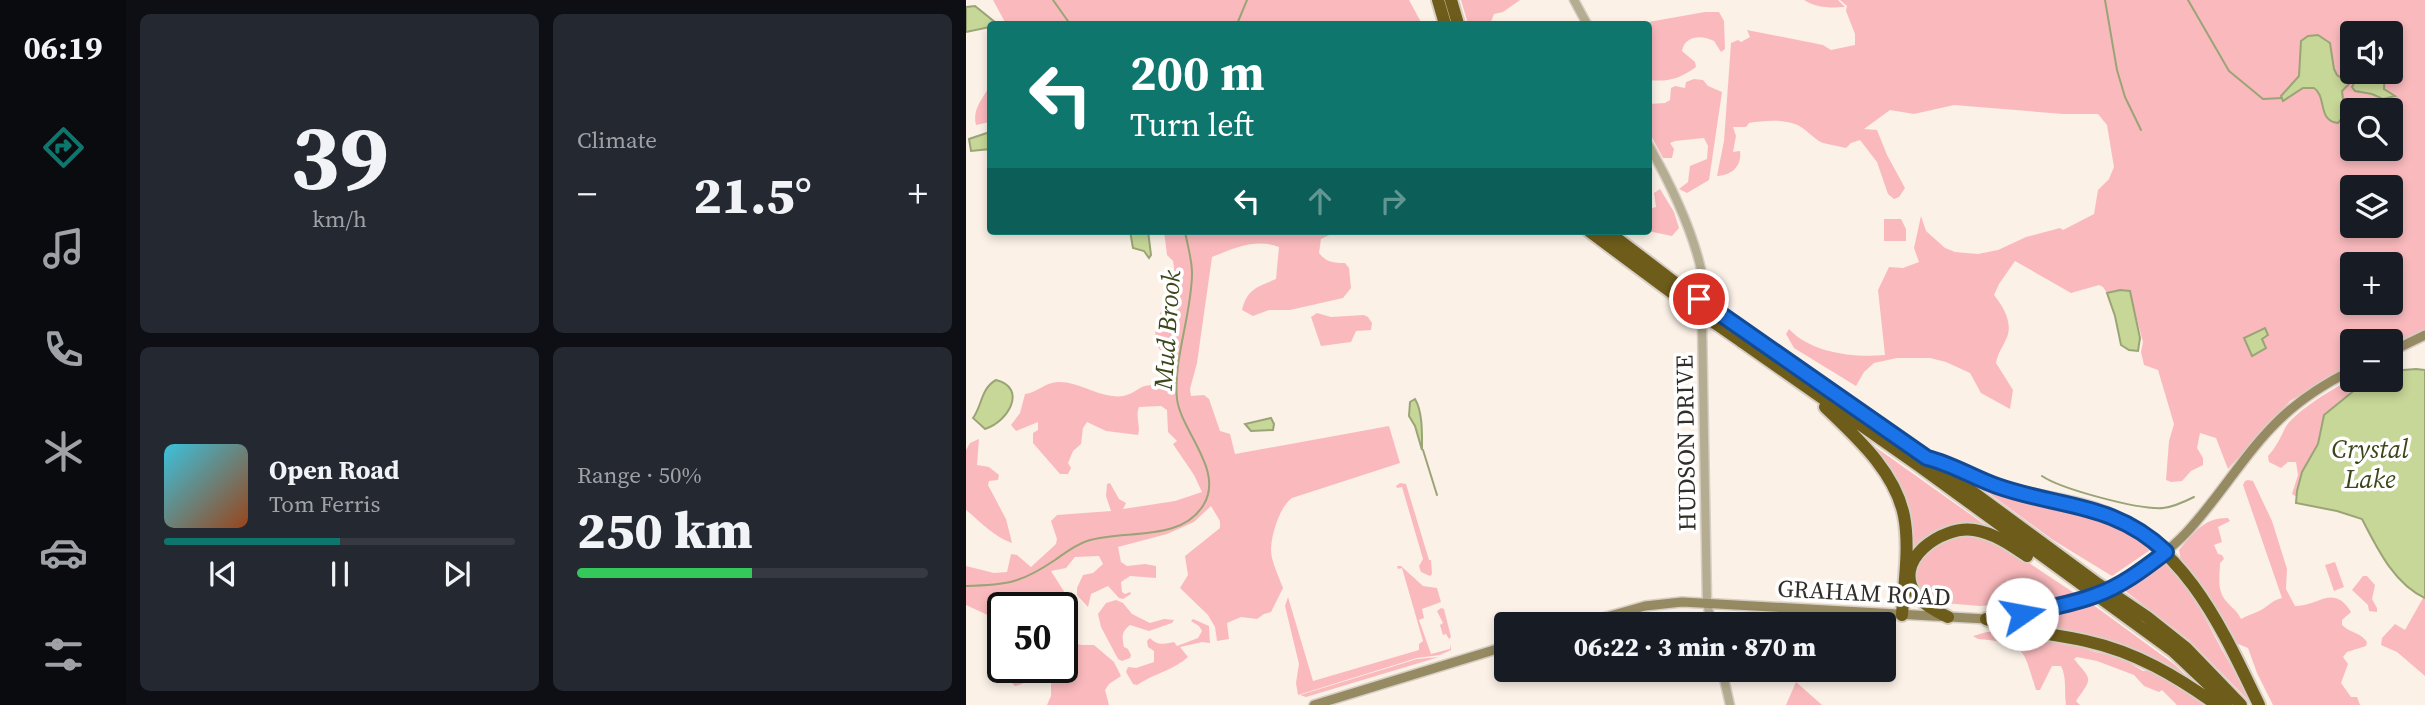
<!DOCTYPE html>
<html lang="en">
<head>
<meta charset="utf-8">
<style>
	:root { --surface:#171b24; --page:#242831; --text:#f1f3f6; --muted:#9ea1a6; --line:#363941; --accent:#0f766e }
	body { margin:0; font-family:"Source Serif 4",serif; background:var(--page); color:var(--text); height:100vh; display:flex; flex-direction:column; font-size:26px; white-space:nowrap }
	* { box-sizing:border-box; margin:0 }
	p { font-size:23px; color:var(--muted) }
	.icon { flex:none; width:38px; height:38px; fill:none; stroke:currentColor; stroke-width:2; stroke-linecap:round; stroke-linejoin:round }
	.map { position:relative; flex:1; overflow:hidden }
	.panel { display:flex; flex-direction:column; gap:14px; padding:14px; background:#0d0f14; width:840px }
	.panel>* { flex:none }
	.banner { position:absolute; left:21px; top:21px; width:665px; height:214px; border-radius:7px; box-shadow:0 4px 10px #0003; background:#0f766e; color:#fff; overflow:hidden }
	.fabs { position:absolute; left:1374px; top:21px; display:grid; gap:14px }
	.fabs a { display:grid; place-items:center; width:63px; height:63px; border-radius:7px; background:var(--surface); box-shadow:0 4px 10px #0003; font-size:35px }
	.speed { position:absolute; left:21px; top:592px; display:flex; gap:14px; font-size:35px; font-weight:700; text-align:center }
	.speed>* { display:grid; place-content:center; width:91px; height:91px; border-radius:50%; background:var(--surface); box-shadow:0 4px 10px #0003; line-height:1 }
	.speed .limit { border:4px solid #111; border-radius:10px; background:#fff; color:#111 }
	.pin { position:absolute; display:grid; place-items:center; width:60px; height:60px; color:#fff; margin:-30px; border:4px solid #fff; border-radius:50%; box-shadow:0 2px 7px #0007 }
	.me { position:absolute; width:77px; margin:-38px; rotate:78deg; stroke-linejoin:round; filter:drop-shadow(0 0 5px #0008) }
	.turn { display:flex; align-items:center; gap:24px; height:147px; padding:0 28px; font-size:32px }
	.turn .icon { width:91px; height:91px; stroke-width:2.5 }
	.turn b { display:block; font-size:49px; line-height:60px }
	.lanes { display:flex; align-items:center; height:66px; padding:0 28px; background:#0003; justify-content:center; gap:35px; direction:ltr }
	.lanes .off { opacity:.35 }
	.big { font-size:52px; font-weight:800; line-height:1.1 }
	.panel .widget { flex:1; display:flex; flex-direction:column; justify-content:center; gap:10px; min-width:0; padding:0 24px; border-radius:10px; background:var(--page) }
	.panel .dial { align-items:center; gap:0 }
	.dial b { font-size:91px; line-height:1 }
	.song { display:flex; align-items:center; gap:21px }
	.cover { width:84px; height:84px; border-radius:10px; background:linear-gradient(135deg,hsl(190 70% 55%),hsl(20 70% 35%)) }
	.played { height:7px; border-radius:4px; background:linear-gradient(90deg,var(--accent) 50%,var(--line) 50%) }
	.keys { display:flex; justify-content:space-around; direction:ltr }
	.heat { display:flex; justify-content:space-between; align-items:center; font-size:38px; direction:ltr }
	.charge { height:10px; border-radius:5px; background:linear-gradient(90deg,#34c759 50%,var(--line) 0) }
	.panel .tiles { flex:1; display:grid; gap:14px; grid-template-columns:repeat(2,1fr) }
	.trip { position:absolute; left:528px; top:612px; width:402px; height:70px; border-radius:7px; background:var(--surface); box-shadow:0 4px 10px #0003; font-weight:800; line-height:70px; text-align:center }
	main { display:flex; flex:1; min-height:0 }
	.dock { display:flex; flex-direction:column; width:126px; justify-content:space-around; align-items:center; background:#090b0e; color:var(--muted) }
	.dock .icon { width:49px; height:49px }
	.dock .current { color:var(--accent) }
	.dock b { font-size:32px; color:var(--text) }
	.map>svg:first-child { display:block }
	.green { fill:#fababd; fill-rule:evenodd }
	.water { fill:#c7d797; stroke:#9aa476; stroke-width:2 }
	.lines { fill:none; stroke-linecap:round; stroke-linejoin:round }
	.stream { stroke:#9aa476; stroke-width:2 }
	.tertiary-casing { stroke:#d7cec5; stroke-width:11 }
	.secondary-casing { stroke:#d7cec5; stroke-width:12 }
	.motorway-casing { stroke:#d7cec5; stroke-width:16 }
	.tertiary { stroke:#b5ad92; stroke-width:8 }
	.secondary { stroke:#968a62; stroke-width:9 }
	.motorway { stroke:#6e5c1b; stroke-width:12 }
	.secondary-bridge-casing { stroke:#d7cec5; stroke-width:12; stroke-linecap:butt }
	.motorway-bridge-casing { stroke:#d7cec5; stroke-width:16; stroke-linecap:butt }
	.secondary-bridge { stroke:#968a62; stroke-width:9 }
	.motorway-bridge { stroke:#6e5c1b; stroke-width:12 }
	.route-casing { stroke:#114b97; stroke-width:18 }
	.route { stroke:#1a73e8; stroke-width:12 }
	.labels { text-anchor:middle; stroke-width:7; stroke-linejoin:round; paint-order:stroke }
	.street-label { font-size:24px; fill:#312d29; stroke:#fff }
	.water-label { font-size:26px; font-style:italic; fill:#3d4719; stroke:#fff }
</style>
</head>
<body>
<main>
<nav class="dock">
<b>06:19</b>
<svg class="icon current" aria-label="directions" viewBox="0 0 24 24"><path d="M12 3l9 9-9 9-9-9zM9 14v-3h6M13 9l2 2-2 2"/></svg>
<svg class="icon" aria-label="music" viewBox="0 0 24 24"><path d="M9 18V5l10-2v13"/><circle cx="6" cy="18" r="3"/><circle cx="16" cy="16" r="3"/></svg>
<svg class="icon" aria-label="phone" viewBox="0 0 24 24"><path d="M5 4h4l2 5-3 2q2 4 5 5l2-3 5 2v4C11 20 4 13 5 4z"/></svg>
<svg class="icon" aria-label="climate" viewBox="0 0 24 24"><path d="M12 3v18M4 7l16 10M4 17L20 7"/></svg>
<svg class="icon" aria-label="car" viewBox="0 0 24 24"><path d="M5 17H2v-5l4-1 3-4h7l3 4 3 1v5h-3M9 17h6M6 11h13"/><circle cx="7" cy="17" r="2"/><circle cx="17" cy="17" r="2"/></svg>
<svg class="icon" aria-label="filters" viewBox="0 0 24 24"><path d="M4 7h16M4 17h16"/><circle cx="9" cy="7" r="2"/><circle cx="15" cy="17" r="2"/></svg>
</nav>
<section class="panel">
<div class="tiles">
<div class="widget dial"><b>39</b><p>km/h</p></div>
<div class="widget"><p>Climate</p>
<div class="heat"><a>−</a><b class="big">21.5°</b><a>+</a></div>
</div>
<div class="widget">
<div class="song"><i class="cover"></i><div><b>Open Road</b><p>Tom Ferris</p></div></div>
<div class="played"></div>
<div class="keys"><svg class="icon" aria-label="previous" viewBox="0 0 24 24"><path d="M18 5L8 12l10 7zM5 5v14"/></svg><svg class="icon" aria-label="pause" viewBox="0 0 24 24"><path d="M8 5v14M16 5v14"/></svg><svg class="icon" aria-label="next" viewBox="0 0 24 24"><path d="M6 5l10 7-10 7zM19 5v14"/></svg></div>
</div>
<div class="widget"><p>Range · 50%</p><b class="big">250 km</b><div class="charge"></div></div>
</div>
</section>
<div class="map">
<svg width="1459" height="705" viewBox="0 0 1459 705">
	<rect width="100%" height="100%" fill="#fbf1e7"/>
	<path class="green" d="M27,0h416l13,24h-416z
		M495,0h59l-17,12 -9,2 -4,10h-22z
		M838,0h34l7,7c-15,1 -28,1 -41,-7z
		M874,0h585v330l-34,17 -1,-6h-38v24l-62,36 -62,68 -12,-31 -16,-5 -3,15 6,10v7l-12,6 -9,10 -11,1 -5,-2 3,-39 5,-17 -16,-54 -14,-5 -3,-13 2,-10 -14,-52 -22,3 -4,-6 -4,-2 -28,8 -56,-32 -16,23 -5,11c9,11 19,28 13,42 -4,10 -9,15 -11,26l17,27 -3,19 -29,-16 -11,-20 -24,-11 -16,-4h-33l-23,5 -10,9 -8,14 -62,-38 -8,-14 3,-5c22,24 65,29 96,26l-7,-65 11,-23 14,1 16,-6 -5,-14 7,-32 5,15 19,17 10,4 23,2 20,-4 28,-13 34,-9 3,2 31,-16 4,-24 11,-11 5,-12 -7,-42 -9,-11h-35l-109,-9 -40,9 -24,-4 -26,19 13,1 10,25 18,33 -6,9 -5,2 -6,-5 -11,-32 -17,-22 -9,3 -5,5c-7,-2 -16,-3 -23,-5 -10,-4 -18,-16 -28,-19 -15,-5 -32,-3 -46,-1l-3,4h-13l3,9 -3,16 7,-1c2,16 -9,24 -23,25l7,-35 7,-98 7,-3 3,2 9,-5 -3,-7 76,15 8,5 24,-5v-11l-9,-23 1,-5zM1386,33h38v39h-38zM1386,110h38v39h-38zM1386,187h38v39h-38zM1386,264h38v39h-38z
		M739,12h14l5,9 1,28 -4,3 -7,-11c-12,-6 -29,-6 -32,10l13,11 1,5c-17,12 -27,15 -47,13l-1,-56h-11z
		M728,79l9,1 5,6 14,6 -13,88 -22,13 -8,-4 9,-7 2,-16 17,-7 1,-13 -4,-8 -29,3 -5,2 4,6 -2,9h-9l-14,-26v-28l16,-1 5,-3 1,-12 4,-2 10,2 1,-6z
		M24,86v36l-14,3c-4,-15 6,-26 14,-39z
		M694,189l14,23 5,16 -7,8 -24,-5 1,-22 7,-2 -2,-14z
		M918,219h17l5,10v12h-22z
		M198,231h174l-17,8 -2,14c7,9 14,10 26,10l4,5 2,20 -8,10 -53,12h-21l-16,6 -11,-6c5,-21 15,-23 34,-31l3,-32c-23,-9 -45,1 -67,10l-15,106 -7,26 1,7 13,-1 5,4 11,32 10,3 5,20 154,-28 11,37 -108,35c-12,8 -21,37 -21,52 0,11 8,27 12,38l-12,24 -7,2 -7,5 -16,-2 -14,6 2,16 -12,2 -2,-14 -7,-12 -28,-27 8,-13 -3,-19 35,-28v-7l-9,-15 -17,16 -27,12 -49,13 3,15 6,4 18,-2 11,2v12l-26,-2 -9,6 1,10 3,2 5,-2 1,2 -8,5 -4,-1 -11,-12 -17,8 -3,13 -11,-12v-7l6,-13 10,-2 10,-9 -4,-8 -24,1 -9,11 -15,3 14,22 3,10 -6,11v-7h-59v41l-11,-16v-15l-26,-12v-39l28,7 13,-1 4,-18 6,1 14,12 25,-23 1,-5 -6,-18 6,-6 54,-4 -5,-15 1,-12 3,-1 9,16 7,4 -3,6 52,-8 27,-9 -8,-17 -21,-31 4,-3 -9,-9 -1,-22 -6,-4 -22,1c-4,10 2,19 -1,28l-32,-4 -19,-9 -4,6 -2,16 -8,7 -5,12 3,5 -3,6h-8l-27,-31v-10l5,-3v-8l-22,9 -5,-6 9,-12 5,-19c12,-1 21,-13 35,-12 18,0 34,12 52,14 13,2 20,-3 30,-9 7,-3 19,-2 27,-3l4,-21 -8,-11 -5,-2c-15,-23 10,-48 14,-71 1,-6 0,-12 -1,-18l-6,-6z
		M351,313l14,4 33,-2 4,2 4,6 -1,7 -15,1 -5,11 -30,4 -10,-29z
		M1386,379l13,2 -41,34 -6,29 -16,28 -5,25 -5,-3 6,-19 -2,-13h-8l-7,6 -12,-6 -1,-6c8,-9 12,-17 17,-28 9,-16 50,-41 67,-49z
		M13,439l-2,26 12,2 10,8 -1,5 -9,1 -1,4 18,34 6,24c-18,-6 -31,-21 -46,-33v-60l4,-7z
		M898,439l127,90 -32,-2 -49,38 12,42h-15l3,-76z
		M1282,480l5,1 19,40 15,48 -1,20 9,17c23,1 38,-23 56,6l-9,8v5c8,8 18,7 25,17l-1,4 -19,6 -4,5 5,7 -7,19 10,14h6l3,8h-87l-16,-32 -9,-25 -15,-6 -17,-34 -35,-48 -2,-10c14,-17 26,-33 49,-32l2,3 -12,6 4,15 -8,3 4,9 4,1 2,4 -4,4c0,8 -2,21 1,29 3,11 16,17 20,27 7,-4 12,-5 18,-8 9,-4 11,-10 23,-13l-39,-113 2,-4z
		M1006,481l136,37 45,30 -41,28 -59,-36z
		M434,483l6,1 23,76h2l1,14 -2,2 -9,-4 -2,-6 4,-7 -21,-72 -5,1 -1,-2z
		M998,532l35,11 75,50 -24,7 -70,6 -48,-4 -16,-14 -3,-23 17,-20z
		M1199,561c27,26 42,62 60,94 9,16 18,32 27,49l-63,-64 -65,-50z
		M1369,562l9,25 -10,4 -9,-26z
		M431,566h4l22,20 14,2 4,14 -19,7 2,9 -5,2 12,34 19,-5 1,-5v6l-11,5 -23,3 -119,37 -2,-12 3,-19 -14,-58 3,-9 25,84 106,-31v-6l4,-3 -21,-73 -4,1z
		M1397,576h4l8,9 -3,14 5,9v4l-8,-1 -1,-6 -16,-15z
		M1457,598h2v78l-28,-24 -16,-7 1,-7 13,-14 10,6z
		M150,600l7,3 9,11 18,9 14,-4 10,1 -2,3 -23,8 -19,-6c-9,7 -8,12 -6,22l4,2 3,6 -1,3 -8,3 -4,-2 -17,-32 -3,-13 8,-11z
		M1126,604l82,60 23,22 -9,-5 -158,-55 -1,-3z
		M475,608l3,1 7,28 -2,2 -3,-5 -3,1 -3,-10 3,-2 -6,-12z
		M227,619l16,7 1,17 -8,-1 -22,5 8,10c-14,13 -35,17 -51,28l-4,-1 -7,-12 2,-5 8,1 18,-6v-11l-6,-4 -1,-6 3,-3c8,8 13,6 24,4l3,4 21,-8 4,-7 -3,-5 -8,-5z
		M1021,632h22l48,7 38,13 25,5 23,14 12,-1 31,16 20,19h-29l-15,-15 -3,2 -15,-6 -10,-11 -37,-14 -20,-4 -3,2c18,22 19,18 2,42l4,4h-14c-2,-14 1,-27 -5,-39h-9l-12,24h-4c-13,-43 -11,-47 -58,-51l-5,-3z
		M96,641l20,4h12l20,17 7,14 -12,8 -4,6 4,15h-62l4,-9v-14l-10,-6c-9,2 -19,9 -26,10l-4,-4 8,-5 -1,-10h44z
		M473,657l-133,40 -6,-2 117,-36z
		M830,682l26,23h-36z"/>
	<path class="water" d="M9,6l21,17 -6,1v3l-24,5v-25z
		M1352,35l12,8 4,26 3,6 13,8 -8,8 3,23 -7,9c-21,-2 -11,-27 -24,-35h-11l-20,13 -2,-5 18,-20 2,-35 7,-5z
		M1403,72h16l-1,17 11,7 -12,3 -11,-5 -17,-3 -3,-4 2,-4 12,-3z
		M24,132v17l-19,2 -2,-12z
		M164,231h18l3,24 -2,3 -5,-7 -11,-3z
		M1154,290l10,1 10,47 -2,13 -9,-1 -8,-5 -6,-29 -8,-23z
		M1299,328l3,7 -6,4 4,9 -14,8 -8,-18z
		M1450,369l9,1v228c-31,-14 -48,-50 -63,-79l-25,-8 -41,-8 1,-12 5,-19 16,-28 6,-29 43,-35h23l1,-9z
		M30,380c32,8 12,42 -11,49l-12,-11c9,-12 8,-30 23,-38z
		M449,399c8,13 7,37 7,51l-7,-24 -6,-10 1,-14z
		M305,418l3,6 -1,6 -22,1 -6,-7z"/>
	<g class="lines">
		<path class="stream" d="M87,0l17,24
			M1139,0l12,70 8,27 16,33
			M1222,0l41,71 34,28 19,-1
			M271,24l10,-24
			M457,450l14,45
			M1076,476c19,13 97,34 121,32 11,-1 21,-6 31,-11
			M0,586c41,-1 55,-3 89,-26 10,-7 20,-15 32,-19 36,-12 95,2 117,-37 20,-34 -23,-73 -27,-105 -4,-39 15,-86 15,-126 0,-14 -5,-29 -7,-42"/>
		<defs>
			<path id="tertiary" d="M608,0l13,24
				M682,144c22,39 43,82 53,125l6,334 5,22
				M756,670l8,35"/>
			<path id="secondary" d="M1424,352l35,-17
				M1161,579c21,-13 42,-28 59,-46 34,-36 59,-81 95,-115 21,-20 45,-35 71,-48
				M612,625l67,-19 37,-4 304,17 79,-15
				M348,705l193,-59"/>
			<path id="motorway" d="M472,0l7,24
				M485,0l7,24
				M623,231l90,67
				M641,231l71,54
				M774,328l150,103 208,153 49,33 39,31 55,57
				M775,341l177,124 255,186 38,36 15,18
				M859,407c31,30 70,64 79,109 6,31 0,67 -2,99
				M973,461c20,7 39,19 59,26 32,10 67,12 99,23 87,32 124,116 162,195
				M982,617c-11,-5 -23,-11 -31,-21 -27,-35 25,-71 57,-66 20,3 37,15 53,26
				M1020,619c31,13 67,14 100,22 50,11 90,35 131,64"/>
		</defs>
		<use href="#tertiary" class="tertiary-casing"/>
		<use href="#secondary" class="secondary-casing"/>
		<use href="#motorway" class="motorway-casing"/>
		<use href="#tertiary" class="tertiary"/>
		<use href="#secondary" class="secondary"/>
		<use href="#motorway" class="motorway"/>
		<defs>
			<path id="secondary-bridge" d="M1099,604l30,-8 32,-17"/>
			<path id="motorway-bridge" d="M712,285l62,43
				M713,298l62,43"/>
		</defs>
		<use href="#secondary-bridge" class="secondary-bridge-casing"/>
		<use href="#motorway-bridge" class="motorway-bridge-casing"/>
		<use href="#secondary-bridge" class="secondary-bridge"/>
		<use href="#motorway-bridge" class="motorway-bridge"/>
	</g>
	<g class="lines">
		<defs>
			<path id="route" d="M733,299l228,159c25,6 47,20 70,28 62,22 117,16 169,66 -21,16 -44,34 -70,43 -23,9 -49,13 -74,19"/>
		</defs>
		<use href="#route" class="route-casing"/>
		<use href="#route" class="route"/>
	</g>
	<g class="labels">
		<g class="street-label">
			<text transform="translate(720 443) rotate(-91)" y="8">HUDSON DRIVE</text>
			<text transform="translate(898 593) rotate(3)" y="8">GRAHAM ROAD</text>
		</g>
		<g class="water-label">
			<text transform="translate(201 330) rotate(-86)" y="9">Mud Brook</text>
			<text x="1404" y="458">Crystal<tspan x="1404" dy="30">Lake</tspan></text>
		</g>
	</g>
</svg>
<div class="fabs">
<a><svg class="icon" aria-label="sound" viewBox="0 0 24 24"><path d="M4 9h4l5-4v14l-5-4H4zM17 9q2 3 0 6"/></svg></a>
<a><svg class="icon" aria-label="search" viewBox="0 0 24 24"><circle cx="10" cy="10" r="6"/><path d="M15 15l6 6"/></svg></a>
<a><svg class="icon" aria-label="layers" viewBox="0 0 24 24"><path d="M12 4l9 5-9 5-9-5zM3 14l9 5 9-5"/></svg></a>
<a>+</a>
<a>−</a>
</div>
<div class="speed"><div class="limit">50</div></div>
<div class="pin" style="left:733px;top:299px;background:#d93025"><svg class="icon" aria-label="arrive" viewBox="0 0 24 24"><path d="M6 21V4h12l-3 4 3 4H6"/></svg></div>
<svg class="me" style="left:1056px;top:614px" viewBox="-20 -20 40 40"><circle r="19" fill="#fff"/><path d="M0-13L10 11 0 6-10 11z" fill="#1a73e8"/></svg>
<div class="trip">06:22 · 3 min · 870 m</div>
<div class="banner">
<div class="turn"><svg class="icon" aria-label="left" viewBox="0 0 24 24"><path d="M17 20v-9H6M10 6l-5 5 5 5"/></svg><div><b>200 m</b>Turn left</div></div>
<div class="lanes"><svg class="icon" aria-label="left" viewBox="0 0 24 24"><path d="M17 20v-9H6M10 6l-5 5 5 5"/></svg><svg class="icon off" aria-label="ahead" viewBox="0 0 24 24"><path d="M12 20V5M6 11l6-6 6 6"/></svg><svg class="icon off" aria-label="right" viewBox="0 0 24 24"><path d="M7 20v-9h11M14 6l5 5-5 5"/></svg></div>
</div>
</div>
</main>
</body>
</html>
